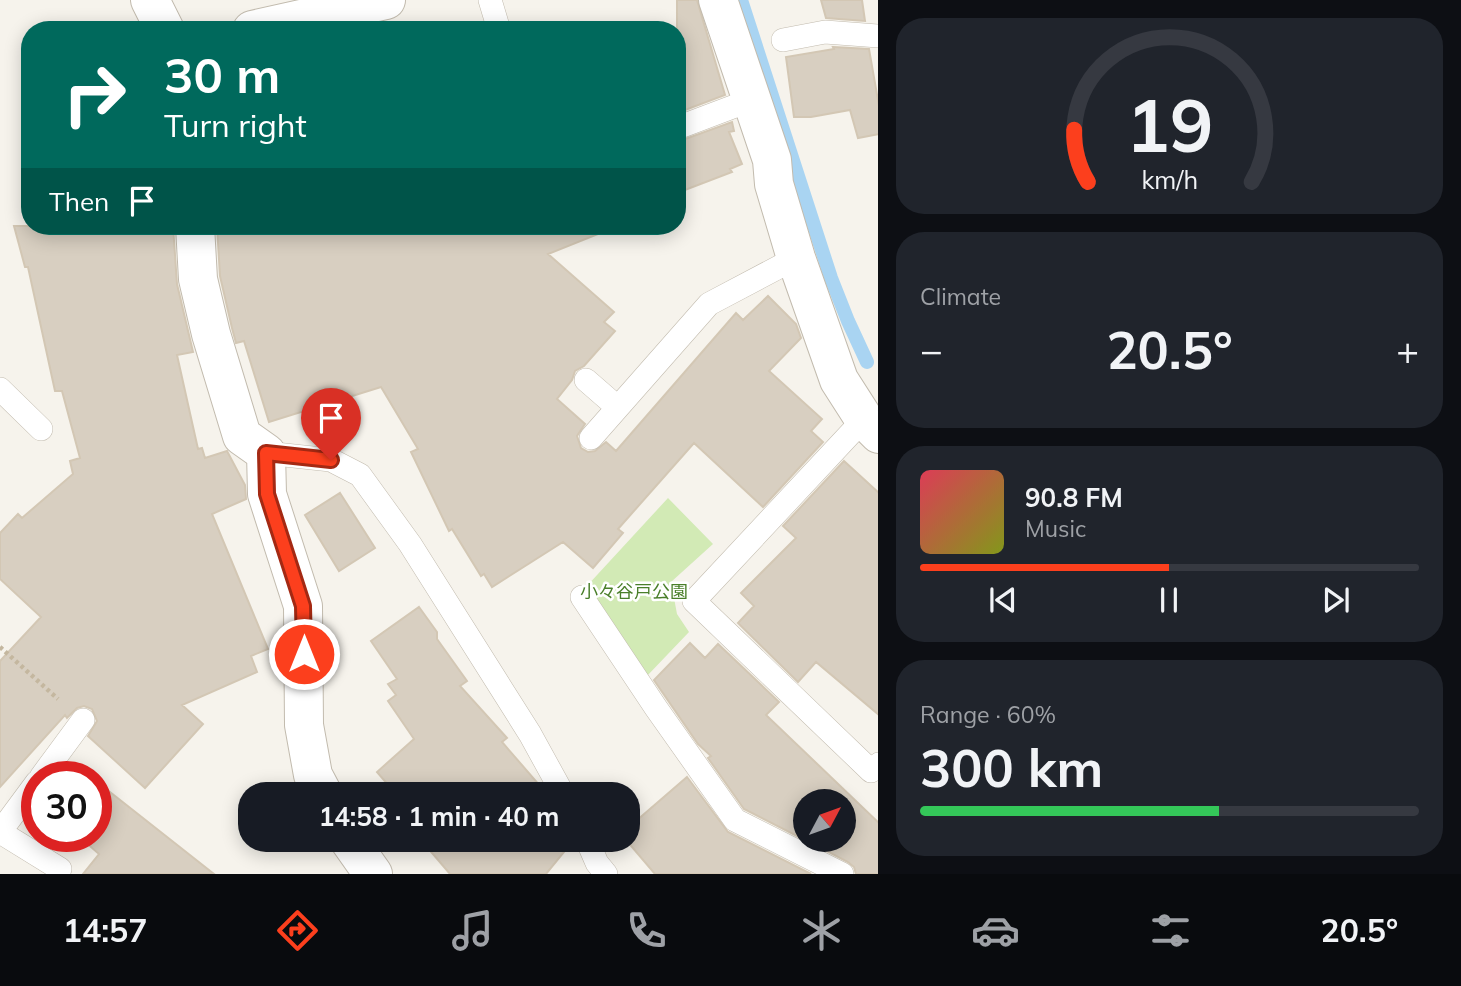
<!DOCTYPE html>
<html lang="en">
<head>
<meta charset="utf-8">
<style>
	:root { --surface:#171b24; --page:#20242c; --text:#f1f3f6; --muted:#9ea1a6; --line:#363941; --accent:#fc3f1d }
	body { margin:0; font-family:Mulish,"Noto Sans JP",sans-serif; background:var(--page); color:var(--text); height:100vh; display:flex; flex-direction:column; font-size:26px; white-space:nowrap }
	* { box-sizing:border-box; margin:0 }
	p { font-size:23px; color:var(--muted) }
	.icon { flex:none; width:38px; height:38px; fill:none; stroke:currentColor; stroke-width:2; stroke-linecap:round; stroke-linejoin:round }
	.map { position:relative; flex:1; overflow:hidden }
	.details { display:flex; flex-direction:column; gap:18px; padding:18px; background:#0d0f14; width:583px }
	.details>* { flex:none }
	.top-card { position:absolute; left:21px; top:21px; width:665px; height:214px; border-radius:28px; box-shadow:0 4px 18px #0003; background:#00695c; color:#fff; overflow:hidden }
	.needle { width:46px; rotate:49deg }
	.fabs { position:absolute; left:793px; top:789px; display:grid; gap:14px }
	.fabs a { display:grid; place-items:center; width:63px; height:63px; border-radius:50%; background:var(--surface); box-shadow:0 4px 18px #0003; font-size:35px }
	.speed { position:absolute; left:21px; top:761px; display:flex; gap:14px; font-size:35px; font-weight:700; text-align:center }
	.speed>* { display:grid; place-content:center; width:91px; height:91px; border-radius:50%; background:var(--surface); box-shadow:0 4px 18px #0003; line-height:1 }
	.speed .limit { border:10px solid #d22; background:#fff; color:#111 }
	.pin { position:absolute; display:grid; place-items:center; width:60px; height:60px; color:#fff; margin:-72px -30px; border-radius:50% 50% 50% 0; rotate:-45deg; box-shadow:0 0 7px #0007 }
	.pin .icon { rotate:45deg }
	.me { position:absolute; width:77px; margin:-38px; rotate:0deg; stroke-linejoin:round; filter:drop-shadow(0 0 5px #0008) }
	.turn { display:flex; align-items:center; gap:24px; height:147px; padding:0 28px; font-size:32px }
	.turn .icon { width:91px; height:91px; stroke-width:2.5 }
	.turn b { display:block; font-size:49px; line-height:60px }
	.then { display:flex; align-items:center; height:66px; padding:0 28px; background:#0003; gap:14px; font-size:26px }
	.big { font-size:52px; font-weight:700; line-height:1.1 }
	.details .widget { flex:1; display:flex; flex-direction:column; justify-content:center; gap:10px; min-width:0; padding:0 24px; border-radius:28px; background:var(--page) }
	.details .dial { align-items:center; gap:0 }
	.dial svg { height:182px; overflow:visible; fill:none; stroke:var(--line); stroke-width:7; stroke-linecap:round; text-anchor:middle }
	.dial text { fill:var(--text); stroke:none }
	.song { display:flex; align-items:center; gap:21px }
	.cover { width:84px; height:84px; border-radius:10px; background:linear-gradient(135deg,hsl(350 70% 55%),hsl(70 70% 35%)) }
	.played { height:7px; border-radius:4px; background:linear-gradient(90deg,var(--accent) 50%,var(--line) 50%) }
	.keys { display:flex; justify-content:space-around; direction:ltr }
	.heat { display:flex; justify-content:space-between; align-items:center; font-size:38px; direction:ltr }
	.charge { height:10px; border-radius:5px; background:linear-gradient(90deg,#34c759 60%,var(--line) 0) }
	.trip { position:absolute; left:238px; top:782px; width:402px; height:70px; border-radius:28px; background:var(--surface); box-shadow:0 4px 18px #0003; font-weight:700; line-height:70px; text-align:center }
	.menu { display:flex; height:112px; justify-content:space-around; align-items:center; background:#090b0e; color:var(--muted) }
	.menu .icon { width:49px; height:49px }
	.menu .selected { color:var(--accent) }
	.menu b { font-size:32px; color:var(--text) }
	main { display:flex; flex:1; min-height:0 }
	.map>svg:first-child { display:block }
	.green { fill:#d2eab5 }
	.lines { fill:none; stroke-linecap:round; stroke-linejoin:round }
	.stream { stroke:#a9d4f2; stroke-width:14 }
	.building { fill:#d8cfc1; stroke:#d3c7b4; stroke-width:2 }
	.service-casing { stroke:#c2bbae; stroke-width:24 }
	.minor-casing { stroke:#c2bbae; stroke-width:40 }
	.path { stroke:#c4b79f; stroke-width:4.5; stroke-dasharray:3.5 3.5; stroke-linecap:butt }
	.service { stroke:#fff; stroke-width:23 }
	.minor { stroke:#fff; stroke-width:38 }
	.route-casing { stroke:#a42913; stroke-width:18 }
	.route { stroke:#fc3f1d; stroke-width:12 }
	.labels { text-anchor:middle; stroke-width:5; stroke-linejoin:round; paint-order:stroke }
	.park-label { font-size:18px; fill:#4a7f2a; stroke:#fff }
</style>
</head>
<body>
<main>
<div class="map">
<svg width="879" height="874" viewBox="0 0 879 874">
	<rect width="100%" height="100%" fill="#f6f3ec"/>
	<path class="green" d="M668,498l45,46 -42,38 6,32 12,18 -43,45 -60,-90z"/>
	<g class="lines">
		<path class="stream" d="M741,0l90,278 17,43 19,41"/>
	</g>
	<path class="building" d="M677,0h20l28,95 -48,18z
		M821,0h41l3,21 -39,-3z
		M833,47l36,2 10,57v28l-21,4 -8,-28 -39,7h-17l-8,-60 48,-8z
		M732,122l2,9 -5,1 13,32 -12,5 2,3 -55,21v-51z
		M14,226h159l4,58 16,68 -16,3 21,94 4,-1 3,10 22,-7 18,34 1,14 -34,15 56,135 -17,7 6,16 -75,33 21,19 -58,64 -57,-52 9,-15 -5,-12 -8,-3 -7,2 -10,10 -2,-3 -65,72v-126l41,-44 -41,-38v-46l18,-19 4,4 51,-44 -3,-13 10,-3 -18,-67h-7l-27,-124h-3z
		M217,226h395l1,2 -65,26 66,58 -10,10 11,9 -31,35 -9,5 -3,9 -15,19 28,25 -8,12 4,12 7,4 7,-1 11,-9 10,9 120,-138 7,7 25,-24 28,28 5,14 -32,33 53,48 -11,12 12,11 -60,65 -69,-64 -76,86 5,4 -30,35 -30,-26 -71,45 -8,-13 -3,2 -29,-47 -3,2 -38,-79 7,-3 -37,-62 -112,35 -25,-81 -8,2 -4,-15 -12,-52z
		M844,461l35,32v222l-63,-53 -18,20 -60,-59 16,-17 -13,-13 55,-55 -13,-12z
		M340,493l35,55 -36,23 -34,-56z
		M419,607l18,25v7l30,42 -7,5 47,52 -5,4 45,52h-151l-19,-22 37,-33 -26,-38 8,-6 -8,-11 9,-5 -26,-38z
		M690,643l15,15 13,-14 61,58 -13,13 113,108v51h-23l-2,-7 -6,-5 -42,-22h38v-38h-39v38l-61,-31 -36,-51 3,-2 -13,-12 -44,-64z
		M687,777l41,55 83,42h-156l-29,-34h2v-12z
		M96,781l118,93h-131l16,-20 -17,-15 2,-3h12z
		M435,840h138v1l-27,33h-96l-23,-27z"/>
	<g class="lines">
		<defs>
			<path id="service" d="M490,0l9,30
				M783,40l42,-8 54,4
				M677,128l74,-28
				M586,380l31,27
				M0,389l41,40
				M864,419l-170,182 177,170 8,-7
				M591,438l118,-134 87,-46
				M266,453l65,7 29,15 50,69 120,190 33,60
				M582,597l74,111 79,112 107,54
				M41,777l42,-57
				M0,832l60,37
				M0,832l37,-50
				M587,840l10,23 9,11"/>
			<path id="minor" d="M150,0l15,30
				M718,0l54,160 2,24 22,74 43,122 25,39 15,15
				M252,30l134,-30
				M195,226l3,53 13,55 31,102 24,17 1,41 36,112 1,119 9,50 10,19
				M349,840l24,34"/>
		</defs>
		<use href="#service" class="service-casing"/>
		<use href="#minor" class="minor-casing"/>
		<path class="path" d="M0,647l58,52"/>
		<use href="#service" class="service"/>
		<use href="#minor" class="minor"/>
	</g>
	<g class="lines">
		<defs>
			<path id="route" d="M304,654l-1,-48 -36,-112 -1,-41 65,7"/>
		</defs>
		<use href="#route" class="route-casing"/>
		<use href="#route" class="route"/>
	</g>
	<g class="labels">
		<g class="park-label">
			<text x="634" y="598">小々谷戸公園</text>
		</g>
	</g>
</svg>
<div class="fabs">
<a><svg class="needle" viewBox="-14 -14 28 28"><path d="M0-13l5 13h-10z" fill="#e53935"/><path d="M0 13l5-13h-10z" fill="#9ea1a6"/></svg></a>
</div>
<div class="speed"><div class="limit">30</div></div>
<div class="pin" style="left:331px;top:460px;background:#d93025"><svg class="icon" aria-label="arrive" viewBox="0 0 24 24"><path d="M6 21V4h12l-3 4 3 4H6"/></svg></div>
<svg class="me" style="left:304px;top:654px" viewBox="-20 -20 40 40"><circle r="17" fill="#fc3f1d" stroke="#fff" stroke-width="3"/><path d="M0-11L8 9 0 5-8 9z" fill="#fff"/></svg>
<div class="trip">14:58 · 1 min · 40 m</div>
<div class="top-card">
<div class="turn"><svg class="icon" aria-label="right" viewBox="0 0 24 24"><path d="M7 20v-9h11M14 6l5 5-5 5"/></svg><div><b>30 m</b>Turn right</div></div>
<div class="then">Then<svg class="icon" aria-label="arrive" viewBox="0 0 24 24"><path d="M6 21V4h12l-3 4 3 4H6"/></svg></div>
</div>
</div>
<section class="details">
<div class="widget dial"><svg viewBox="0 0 100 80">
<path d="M14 69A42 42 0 1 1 86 69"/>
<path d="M14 69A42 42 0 0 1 8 46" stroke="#fc3f1d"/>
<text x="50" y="56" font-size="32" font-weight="700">19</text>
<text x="50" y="72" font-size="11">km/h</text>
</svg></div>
<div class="widget"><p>Climate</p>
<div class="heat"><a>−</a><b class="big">20.5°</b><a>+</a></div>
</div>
<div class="widget">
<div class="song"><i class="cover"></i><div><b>90.8 FM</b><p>Music</p></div></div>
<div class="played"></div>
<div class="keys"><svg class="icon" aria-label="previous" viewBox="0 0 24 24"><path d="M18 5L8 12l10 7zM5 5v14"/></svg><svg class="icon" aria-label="pause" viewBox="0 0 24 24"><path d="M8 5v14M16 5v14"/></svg><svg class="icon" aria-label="next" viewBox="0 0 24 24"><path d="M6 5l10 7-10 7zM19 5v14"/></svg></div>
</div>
<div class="widget"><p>Range · 60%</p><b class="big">300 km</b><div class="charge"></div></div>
</section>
</main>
<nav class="menu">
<b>14:57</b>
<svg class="icon selected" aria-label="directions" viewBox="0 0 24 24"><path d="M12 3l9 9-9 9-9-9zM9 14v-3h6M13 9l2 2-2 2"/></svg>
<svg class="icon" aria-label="music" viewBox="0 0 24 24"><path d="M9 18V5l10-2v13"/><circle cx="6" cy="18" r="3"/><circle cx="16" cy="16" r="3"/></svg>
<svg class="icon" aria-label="phone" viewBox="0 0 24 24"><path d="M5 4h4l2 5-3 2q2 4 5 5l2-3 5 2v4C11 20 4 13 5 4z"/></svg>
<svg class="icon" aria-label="climate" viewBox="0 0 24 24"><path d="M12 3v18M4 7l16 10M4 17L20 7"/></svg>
<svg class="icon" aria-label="car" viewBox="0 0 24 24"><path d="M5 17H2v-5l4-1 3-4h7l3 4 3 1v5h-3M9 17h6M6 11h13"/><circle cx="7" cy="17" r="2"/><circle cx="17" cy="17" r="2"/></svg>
<svg class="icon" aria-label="filters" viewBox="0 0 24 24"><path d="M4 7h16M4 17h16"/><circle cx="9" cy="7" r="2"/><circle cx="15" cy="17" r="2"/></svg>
<b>20.5°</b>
</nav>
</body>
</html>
